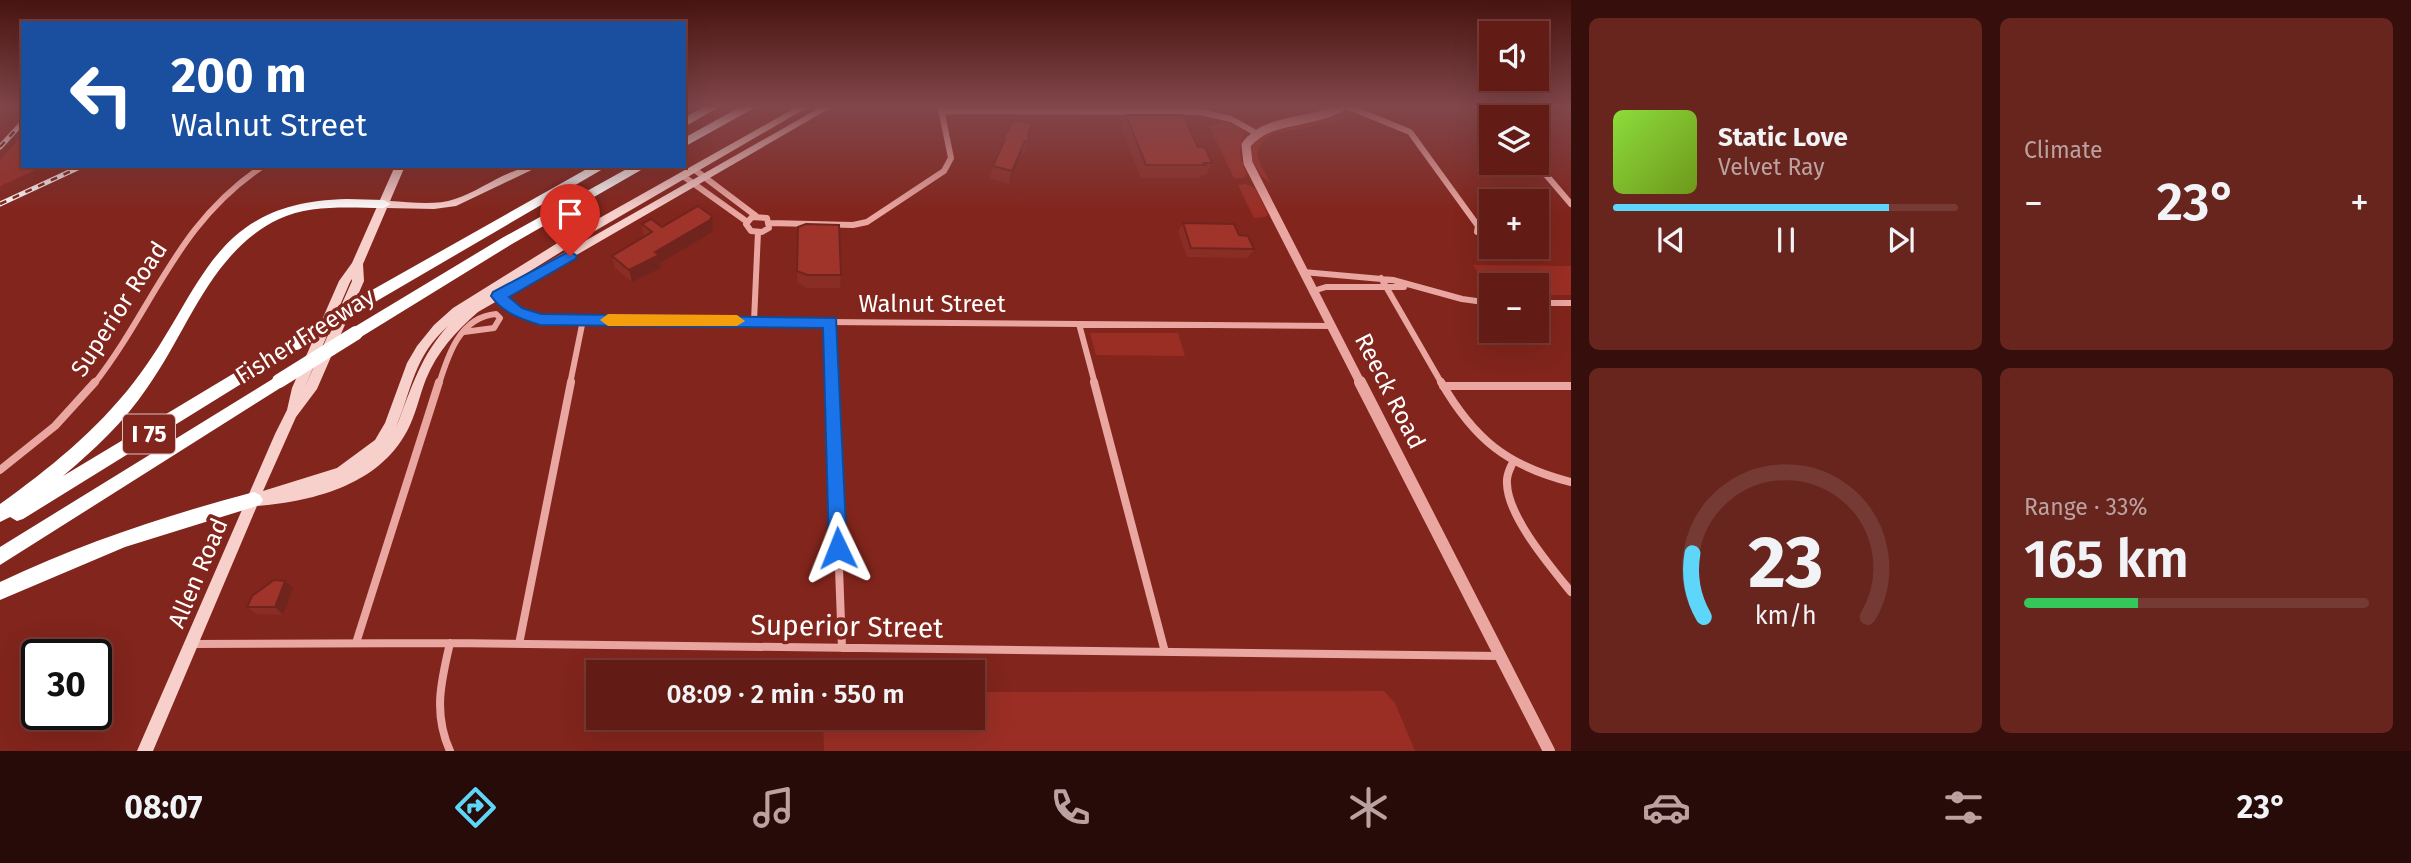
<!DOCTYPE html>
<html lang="en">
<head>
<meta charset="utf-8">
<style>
	:root { --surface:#621c15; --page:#68251e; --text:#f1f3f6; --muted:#bba1a0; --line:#763a34; --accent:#5ed6fa }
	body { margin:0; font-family:"Fira Sans",sans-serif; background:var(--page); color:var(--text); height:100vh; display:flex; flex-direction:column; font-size:26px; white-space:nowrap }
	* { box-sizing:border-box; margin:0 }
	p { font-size:23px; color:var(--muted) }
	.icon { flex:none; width:38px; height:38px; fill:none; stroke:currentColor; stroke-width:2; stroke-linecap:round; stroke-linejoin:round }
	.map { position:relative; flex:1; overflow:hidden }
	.sheet { display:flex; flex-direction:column; gap:18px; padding:18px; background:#360f0c; width:840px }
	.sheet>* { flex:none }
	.guide { position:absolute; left:21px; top:21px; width:665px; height:147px; border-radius:0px; box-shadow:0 7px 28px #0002,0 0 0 2px var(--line); background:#1a4fa0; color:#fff; overflow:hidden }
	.controls { position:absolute; left:1479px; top:21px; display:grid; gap:14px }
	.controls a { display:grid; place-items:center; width:70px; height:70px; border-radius:0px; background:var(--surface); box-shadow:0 7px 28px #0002,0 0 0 2px var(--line); font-size:35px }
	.speed { position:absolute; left:21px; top:639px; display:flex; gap:14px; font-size:35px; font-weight:700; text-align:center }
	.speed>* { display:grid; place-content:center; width:91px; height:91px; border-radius:50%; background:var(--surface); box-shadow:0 7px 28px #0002,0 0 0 2px var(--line); line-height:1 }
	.speed .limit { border:4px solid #111; border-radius:10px; background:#fff; color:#111 }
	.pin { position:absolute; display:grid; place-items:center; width:60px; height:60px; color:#fff; margin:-72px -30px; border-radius:50% 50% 50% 0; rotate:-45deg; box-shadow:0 0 7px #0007 }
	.pin .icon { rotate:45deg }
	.me { position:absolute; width:77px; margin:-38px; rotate:358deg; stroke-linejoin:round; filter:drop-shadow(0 0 5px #0008) }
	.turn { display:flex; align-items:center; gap:24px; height:147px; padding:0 35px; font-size:32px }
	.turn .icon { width:91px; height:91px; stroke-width:2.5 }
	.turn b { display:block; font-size:49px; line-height:60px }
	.big { font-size:52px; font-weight:600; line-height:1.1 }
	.sheet .tile { flex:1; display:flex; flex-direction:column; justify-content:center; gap:10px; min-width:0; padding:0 24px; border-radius:10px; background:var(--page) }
	.sheet .dial { align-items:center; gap:0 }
	.dial svg { height:182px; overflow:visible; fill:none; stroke:var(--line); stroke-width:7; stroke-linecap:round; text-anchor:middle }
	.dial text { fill:var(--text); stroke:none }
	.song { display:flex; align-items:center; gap:21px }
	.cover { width:84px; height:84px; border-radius:10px; background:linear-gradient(135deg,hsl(90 70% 55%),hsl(80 70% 35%)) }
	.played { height:7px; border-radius:4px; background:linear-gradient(90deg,var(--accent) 80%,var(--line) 80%) }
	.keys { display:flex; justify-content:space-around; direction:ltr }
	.heat { display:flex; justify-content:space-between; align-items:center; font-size:38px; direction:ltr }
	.charge { height:10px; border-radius:5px; background:linear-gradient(90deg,#34c759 33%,var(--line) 0) }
	.sheet .tiles { flex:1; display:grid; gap:18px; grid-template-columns:repeat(2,1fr) }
	.trip { position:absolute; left:586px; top:660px; width:399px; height:70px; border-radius:0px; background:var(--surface); box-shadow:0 7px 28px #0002,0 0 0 2px var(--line); font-weight:600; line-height:70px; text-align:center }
	.tabs { display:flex; height:112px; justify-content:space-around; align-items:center; background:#270b08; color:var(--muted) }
	.tabs .icon { width:49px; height:49px }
	.tabs .active { color:var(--accent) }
	.tabs b { font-size:32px; color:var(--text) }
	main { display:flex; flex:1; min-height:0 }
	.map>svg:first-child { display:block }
	.green { fill:#9a2e25 }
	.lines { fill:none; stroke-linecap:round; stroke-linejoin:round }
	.minor-far1 { stroke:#eaa6a1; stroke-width:6 }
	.minor { stroke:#eaa6a1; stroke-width:8 }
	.tertiary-far1 { stroke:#eaa6a1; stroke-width:9 }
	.tertiary { stroke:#eaa6a1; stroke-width:12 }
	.secondary { fill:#f7d0cc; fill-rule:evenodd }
	.motorway { fill:#fff; fill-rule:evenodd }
	.rail-casing { stroke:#fff; stroke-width:5 }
	.rail { stroke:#82251c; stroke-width:2.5; stroke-dasharray:7; stroke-linecap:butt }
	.motorway-bridge { stroke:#fff; stroke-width:14 }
	.wall { fill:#8a2d25 }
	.shaded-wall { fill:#70241e }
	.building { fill:#a0342b; stroke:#70241e; stroke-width:2 }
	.route { fill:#1a73e8; stroke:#114b97; stroke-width:2 }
	.slow { fill:#f59e0b }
	.labels { text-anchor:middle; stroke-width:7; stroke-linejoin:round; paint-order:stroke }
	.shield { fill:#82251c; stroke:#dabebb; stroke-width:2 }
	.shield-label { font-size:23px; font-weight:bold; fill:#fff }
	.street-label { font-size:24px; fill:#fff; stroke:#82251c }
	.near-street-label { font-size:28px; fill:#fff; stroke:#82251c }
</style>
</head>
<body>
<main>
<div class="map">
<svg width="1571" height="751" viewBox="0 0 1571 751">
	<rect width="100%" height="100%" fill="#82251c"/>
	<path class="green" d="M1353,111l-19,11 -61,12c-25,16 -14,27 -3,48 -11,-4 -25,-28 -17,-40 3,-4 11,-7 15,-10l3,1 -1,-2 60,-12 15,-7z
		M1227,122l18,9c-8,17 -6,26 2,43l-4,4h-9l-25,-52z
		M23,135v31h22l-45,20v-26z
		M1245,184l10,4 13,26 -3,3 -11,1 -16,-33z
		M1473,265l98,1v29h-34l-1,-10h-45v7z
		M1090,333h88l7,23 -89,-1z
		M1384,691l11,12 20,48h-591l-1,-33h150v-26z"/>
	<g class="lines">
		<path class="minor-far1" d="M1349,107l61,25 68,94 -1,6
			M1490,107l8,10
			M943,111l258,1 30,7 25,14
			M1536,163l35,41
			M695,170l61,46
			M683,176l63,45
			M752,217l15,1 2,10 -7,4 -11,-1 -5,-7z
			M770,223l83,2 14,-3 77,-51 7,-13 -10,-49
			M1303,272l90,8 69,19 29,4
			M1381,278l61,106
			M1313,291l13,-4h78
			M499,296l25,19 28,5 779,6
			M1536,303h35
			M754,321l4,-89
			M830,322l2,62
			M1079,324l16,60
			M94,384c61,-78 82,-160 169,-218
			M439,384c9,-29 21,-67 57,-70l4,4 -6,10 -30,4
			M570,384l13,-64"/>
		<path class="minor" d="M832,382l10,266
			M1094,382l71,270
			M1441,382c33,57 66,84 130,100
			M1443,386h128
			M1513,462c-3,7 -7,13 -6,21 0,33 44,84 64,109
			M0,470l55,-44 40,-44
			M356,643l83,-261
			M450,643c-9,38 -17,71 0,108
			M192,644l258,-1 1050,13
			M519,644l52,-262"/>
		<path class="tertiary-far1" d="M1341,107c-30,18 -73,9 -95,38l2,18 113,221"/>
		<path class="tertiary" d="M1360,382l189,369"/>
		<path class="secondary" d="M797,107h11l-220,128 -77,48 310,-176h11l-354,205c-22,19 -41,40 -52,67 -6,15 -9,31 -16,46 -27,59 -94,76 -153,81l-104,245h-16l138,-317 12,-24 5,-22 47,-107 13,-18 43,-97h10l-15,35c20,1 45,5 65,-2 28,-9 54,-33 85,-33l-84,40 -22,3 -47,-1 -24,56 1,17 -47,108 -21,28 -33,74 74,-23 38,-28 10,-17 22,-60 10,-17 17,-21 19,-17 127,-79zM352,279v2l-48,108 46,-107zM448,326c-26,28 -36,60 -49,94l-3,7c16,-38 18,-71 52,-101z"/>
		<path class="motorway" d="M703,107h16l-35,20v-9z
			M740,107h16l-72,40v-9z
			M592,166h16l-233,136h-10l-2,-4 2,-4z
			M632,166h16l-136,78 -151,93h-10l-3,-4 3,-4 151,-91z
			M347,199l37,1 7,4 -7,4c-34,0 -73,-4 -105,11 -68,32 -91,112 -132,169 -23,34 -53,62 -84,88l228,-137h10l3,4 -3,4 -278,172 -6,2 -7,-4 -10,5v-18c49,-35 97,-74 134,-122 70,-90 74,-180 213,-183z
			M279,375l6,2 2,4 -2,4 -285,180v-18z
			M254,492l6,3 3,5 -3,5 -135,42 -125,53v-18c82,-39 167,-67 254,-90z"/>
		<defs>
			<path id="rail" d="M0,147l23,-25
				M0,204l82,-38"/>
		</defs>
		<use href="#rail" class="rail-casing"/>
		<use href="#rail" class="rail"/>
		<path class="motorway-bridge" d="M296,343l74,-45
			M279,381l77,-48"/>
	</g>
	<path class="wall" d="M1126,115l86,48 -6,12h-5l-1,3h-59l-20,-50z
		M1032,124l-5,23 -3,7h-3l-12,30 -19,-5 3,-13 7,-15 3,-13z
		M1183,223l56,12 15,14 -6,9 -61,-1 -9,-25z
		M642,224l20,3 51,2 -2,4 -51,30 1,5 -29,14 -17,-14 -3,-12 32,-19z
		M798,227l43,48 -1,13h-33l-10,-5z
		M293,588l-10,27 -27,-1 -9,-7z"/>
	<path class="shaded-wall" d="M1025,141l-4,13 -12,30 3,-13z
		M712,216l1,13 -2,4 -51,30 1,5 -29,14 -3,-12z
		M285,581l8,7 -10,27 -8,-8z"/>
	<path class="building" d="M1126,115h57l15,32h7l7,16h-8l2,2h-60z
		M1014,120l18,4 -4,10 2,1 -3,7 -2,-1 -13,30 -19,-5 12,-27 -2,-1z
		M698,206l14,10 -2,4 -55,32 4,3 -30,15 -17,-14 40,-24 -10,-8 9,-5 11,8z
		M1183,223l51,1 5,11 9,1 6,13 -63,-1z
		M806,224l33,1 2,50h-34l-10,-4 1,-44z
		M274,580l11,1 -10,26h-28l5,-11z"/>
	<linearGradient id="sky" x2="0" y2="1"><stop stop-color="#48140f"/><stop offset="0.5" stop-color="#81464b"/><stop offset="1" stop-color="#81464b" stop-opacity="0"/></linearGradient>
	<rect width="1571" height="213" fill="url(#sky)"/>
	<path class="route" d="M570,251l7,5 -2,3 -66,38 13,11 19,6 295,4 11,230 -2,6 -7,3 -6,-3 -3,-6 -6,-220 -283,-3c-19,-6 -37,-12 -49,-29l2,-4z"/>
	<path class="slow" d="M608,314l129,1 8,6 -8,5h-129l-8,-6z"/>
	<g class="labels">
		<rect class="shield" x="123" y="414.5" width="52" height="39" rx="5"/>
		<g class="shield-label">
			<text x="149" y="442">I 75</text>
		</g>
		<g class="street-label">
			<text x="932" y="312">Walnut Street</text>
			<text transform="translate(119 309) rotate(-57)" y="8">Superior Road</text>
			<text transform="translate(305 336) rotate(-32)" y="8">Fisher Freeway</text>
			<text transform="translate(1390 391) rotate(63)" y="8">Reeck Road</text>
			<text transform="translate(198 573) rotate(-67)" y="8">Allen Road</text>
		</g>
		<g class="near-street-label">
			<text transform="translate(847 626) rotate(1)" y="10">Superior Street</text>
		</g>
	</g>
</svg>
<div class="controls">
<a><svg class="icon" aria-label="sound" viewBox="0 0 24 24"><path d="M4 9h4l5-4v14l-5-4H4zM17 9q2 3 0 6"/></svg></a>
<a><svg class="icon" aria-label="layers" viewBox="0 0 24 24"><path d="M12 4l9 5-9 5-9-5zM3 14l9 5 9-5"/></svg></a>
<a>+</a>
<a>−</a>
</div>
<div class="speed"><div class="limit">30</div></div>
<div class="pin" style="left:570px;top:256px;background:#d93025"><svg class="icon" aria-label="arrive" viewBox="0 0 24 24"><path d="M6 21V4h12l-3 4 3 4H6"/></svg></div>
<svg class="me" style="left:838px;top:548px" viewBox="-20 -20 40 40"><path d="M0-17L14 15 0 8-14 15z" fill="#1a73e8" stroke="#fff" stroke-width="4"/></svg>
<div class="trip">08:09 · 2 min · 550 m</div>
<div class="guide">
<div class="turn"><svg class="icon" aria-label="left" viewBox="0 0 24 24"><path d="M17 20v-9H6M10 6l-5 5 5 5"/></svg><div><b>200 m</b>Walnut Street</div></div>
</div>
</div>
<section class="sheet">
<div class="tiles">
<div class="tile">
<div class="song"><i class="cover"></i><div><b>Static Love</b><p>Velvet Ray</p></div></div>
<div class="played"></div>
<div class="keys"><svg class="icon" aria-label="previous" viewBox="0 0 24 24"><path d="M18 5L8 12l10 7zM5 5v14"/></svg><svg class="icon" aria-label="pause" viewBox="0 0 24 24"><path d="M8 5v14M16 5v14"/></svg><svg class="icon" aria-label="next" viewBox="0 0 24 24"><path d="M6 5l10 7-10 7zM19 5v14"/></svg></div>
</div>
<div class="tile"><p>Climate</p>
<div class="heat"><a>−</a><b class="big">23°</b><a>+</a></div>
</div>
<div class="tile dial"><svg viewBox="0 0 100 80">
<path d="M14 69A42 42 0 1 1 86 69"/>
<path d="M14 69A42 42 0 0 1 9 41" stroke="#5ed6fa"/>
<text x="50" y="56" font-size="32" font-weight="700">23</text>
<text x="50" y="72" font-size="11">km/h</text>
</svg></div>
<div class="tile"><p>Range · 33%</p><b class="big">165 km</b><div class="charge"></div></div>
</div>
</section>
</main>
<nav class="tabs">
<b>08:07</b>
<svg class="icon active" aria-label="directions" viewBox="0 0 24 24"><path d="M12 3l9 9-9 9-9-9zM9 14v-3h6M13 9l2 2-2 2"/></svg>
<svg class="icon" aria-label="music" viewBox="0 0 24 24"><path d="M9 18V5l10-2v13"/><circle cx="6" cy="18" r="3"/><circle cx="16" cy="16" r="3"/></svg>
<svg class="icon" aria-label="phone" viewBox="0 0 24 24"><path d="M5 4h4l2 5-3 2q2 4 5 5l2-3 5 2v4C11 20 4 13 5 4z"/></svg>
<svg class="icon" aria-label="climate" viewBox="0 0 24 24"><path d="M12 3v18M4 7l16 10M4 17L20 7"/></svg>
<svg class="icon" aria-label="car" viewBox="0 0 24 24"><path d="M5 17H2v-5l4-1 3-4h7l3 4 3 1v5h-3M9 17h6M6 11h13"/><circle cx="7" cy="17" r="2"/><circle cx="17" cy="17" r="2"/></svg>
<svg class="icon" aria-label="filters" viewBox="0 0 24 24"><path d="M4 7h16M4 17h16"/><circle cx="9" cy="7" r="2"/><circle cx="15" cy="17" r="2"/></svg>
<b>23°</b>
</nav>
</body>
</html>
